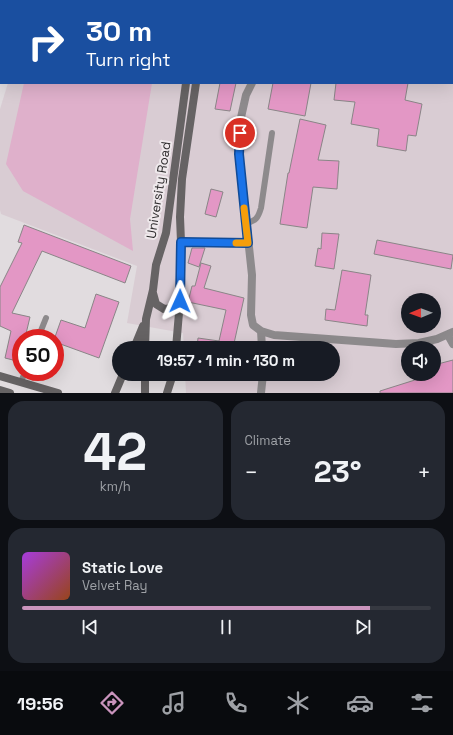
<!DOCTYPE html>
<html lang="en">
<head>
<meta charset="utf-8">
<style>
	:root { --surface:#171b24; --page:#242831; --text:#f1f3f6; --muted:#9ea1a6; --line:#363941; --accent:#ca94bd }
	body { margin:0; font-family:"Space Grotesk",sans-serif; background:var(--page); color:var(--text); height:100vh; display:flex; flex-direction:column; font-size:15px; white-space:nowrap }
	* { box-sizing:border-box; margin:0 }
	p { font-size:13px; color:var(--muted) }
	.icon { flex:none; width:22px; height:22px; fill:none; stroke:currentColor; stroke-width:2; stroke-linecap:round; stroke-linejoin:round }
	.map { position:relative; height:393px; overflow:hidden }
	.panel { display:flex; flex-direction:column; gap:8px; padding:8px; background:#0d0f14; flex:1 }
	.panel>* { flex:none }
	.hud { position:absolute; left:0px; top:0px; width:453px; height:84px; box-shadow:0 4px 16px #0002; background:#1a4fa0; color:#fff; overflow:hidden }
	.needle { width:26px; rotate:269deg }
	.buttons { position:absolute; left:401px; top:293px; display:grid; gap:8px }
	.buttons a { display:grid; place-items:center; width:40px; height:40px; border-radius:50%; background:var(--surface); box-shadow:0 4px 16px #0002; font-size:20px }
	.speed { position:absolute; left:12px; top:329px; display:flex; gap:8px; font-size:20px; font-weight:700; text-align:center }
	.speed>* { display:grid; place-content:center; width:52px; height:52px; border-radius:50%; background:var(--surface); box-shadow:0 4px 16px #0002; line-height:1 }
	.speed .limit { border:6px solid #d22; background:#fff; color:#111 }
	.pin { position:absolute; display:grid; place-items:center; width:34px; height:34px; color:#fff; margin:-17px; border:2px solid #fff; border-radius:50%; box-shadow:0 1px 4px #0007 }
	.me { position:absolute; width:44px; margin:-22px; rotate:1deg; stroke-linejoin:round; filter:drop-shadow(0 0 3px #0008) }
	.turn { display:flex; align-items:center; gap:14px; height:84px; padding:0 20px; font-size:18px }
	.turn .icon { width:52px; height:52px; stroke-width:2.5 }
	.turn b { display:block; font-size:28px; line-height:34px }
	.big { font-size:30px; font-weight:700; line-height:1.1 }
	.panel .tile { flex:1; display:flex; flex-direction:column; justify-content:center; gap:6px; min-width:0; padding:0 14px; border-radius:16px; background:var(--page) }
	.panel .dial { align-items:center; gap:0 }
	.dial b { font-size:52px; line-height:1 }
	.song { display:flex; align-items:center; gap:12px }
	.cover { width:48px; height:48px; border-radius:6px; background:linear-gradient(135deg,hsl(280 70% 55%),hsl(20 70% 35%)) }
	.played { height:4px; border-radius:2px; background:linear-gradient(90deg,var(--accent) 85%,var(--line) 85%) }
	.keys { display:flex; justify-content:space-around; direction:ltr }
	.heat { display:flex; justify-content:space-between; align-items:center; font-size:22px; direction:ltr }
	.panel .tiles { flex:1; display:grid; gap:8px; grid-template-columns:1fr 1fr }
	.tile:last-child { grid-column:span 2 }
	.trip { position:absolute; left:112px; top:341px; width:228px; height:40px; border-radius:20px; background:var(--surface); box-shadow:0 4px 16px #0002; font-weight:700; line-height:40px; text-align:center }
	.tabs { display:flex; height:64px; justify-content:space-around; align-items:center; background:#090b0e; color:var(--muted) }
	.tabs .icon { width:28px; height:28px }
	.tabs .on { color:var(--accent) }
	.tabs b { font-size:18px; color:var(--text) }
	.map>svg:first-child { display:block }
	.built { fill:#d9ccd3; fill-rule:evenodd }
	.green { fill:#dfb0cb }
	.building { fill:#e397c5; stroke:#8a8587 }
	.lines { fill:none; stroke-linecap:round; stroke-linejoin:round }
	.lane { stroke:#8d8a8c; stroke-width:6 }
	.street { stroke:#8d8a8c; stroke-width:8 }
	.secondary { stroke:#666364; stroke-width:8 }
	.route-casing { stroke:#114b97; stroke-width:10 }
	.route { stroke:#1a73e8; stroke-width:7 }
	.slow { stroke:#f59e0b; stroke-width:7 }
	.labels { text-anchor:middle; stroke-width:4; stroke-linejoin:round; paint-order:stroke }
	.street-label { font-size:13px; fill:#2d2b2c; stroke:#efe9ec }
</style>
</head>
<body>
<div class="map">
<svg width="453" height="393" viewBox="0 0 453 393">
	<rect width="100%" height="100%" fill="#e1dcdf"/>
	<path class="built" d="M23,0h430v393h-267l-1,-19h148v-26h-149l-1,-15 -56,-10 10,-57 -136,-52 -1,-4v-101l8,-26h444v-82h-429zM408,300h26v26h-26zM408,348h26v26h-26z"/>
	<path class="green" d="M24,83h128l-22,136 3,32 -110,-60 -17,-27z"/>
	<path class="building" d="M220,83h16l-6,28 -15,-2z
		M273,83h38l-6,33 -37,-7z
		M336,83h72l-3,17 17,4 -6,32 -8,-1 -2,16 -29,-5 2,-17 -28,-5 4,-22 -21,-2z
		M300,119l26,6 -8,35 21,1 -2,28 -24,-2 -6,41 -27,-4 8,-51h1z
		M211,189l12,3 -7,25 -11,-3z
		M24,225l107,41 -6,17 -83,-32 -30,62 18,4 -5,21h-4v24l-16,-4 6,-27 -11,-5v-39l22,-44 -4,-1z
		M322,233l17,1 -5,35 -19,-3 3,-18 3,1z
		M377,240l76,15 -2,14 -77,-15z
		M192,248h13l-6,19 -11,-4z
		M201,263l10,3 -7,22 40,10 -11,50h-36l1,-10 21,3 7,-31 -38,-8 4,-16h3z
		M342,270l29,5 -6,40h3l-1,11 -42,-6 1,-11 9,1z
		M96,294l23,8 -20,56 -44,-16v-5l6,-17 24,8z
		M453,360v33h-73v-2l54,-17v-9z"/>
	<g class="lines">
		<path class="lane" d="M246,223c10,-2 12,-5 15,-15l11,-75
			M38,338l8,-20
			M21,382l4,-10"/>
		<path class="street" d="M350,1l3,-1
			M252,83l-6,12 -6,27 -1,32 13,121 -1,40 2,10 8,6 13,4 122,9 23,-1 18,-4 16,-7
			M181,242l67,1
			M261,331l1,17
			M448,335l5,9
			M261,393l2,-19"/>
		<path class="secondary" d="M196,1v-1
			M207,1v-1
			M153,293l3,11 8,5 10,-1 6,-7
			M134,348l9,-22
			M145,348l1,-29 7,-29 3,-25 10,-32 20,-150
			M176,348l4,-47 1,-59 -1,-25 2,-38 14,-96
			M145,374v19
			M0,376l58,17
			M0,390l10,3
			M115,393l8,-19
			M167,393l6,-19"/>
	</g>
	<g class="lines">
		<defs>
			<path id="route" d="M180,301l1,-59 67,1 -9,-89 1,-21"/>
		</defs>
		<use href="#route" class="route-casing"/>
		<use href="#route" class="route"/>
		<path class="slow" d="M236,243h12l-4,-35"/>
	</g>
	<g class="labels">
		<g class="street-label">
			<text transform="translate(158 190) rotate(-81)" y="5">University Road</text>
		</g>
	</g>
</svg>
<div class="buttons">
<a><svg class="needle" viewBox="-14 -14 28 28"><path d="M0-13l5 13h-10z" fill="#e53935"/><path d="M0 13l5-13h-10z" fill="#9ea1a6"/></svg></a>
<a><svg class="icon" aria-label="sound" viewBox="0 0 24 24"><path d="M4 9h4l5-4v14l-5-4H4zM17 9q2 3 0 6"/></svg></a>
</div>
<div class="speed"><div class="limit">50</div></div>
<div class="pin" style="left:240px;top:133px;background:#d93025"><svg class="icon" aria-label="arrive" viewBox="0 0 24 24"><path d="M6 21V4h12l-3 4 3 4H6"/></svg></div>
<svg class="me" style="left:180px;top:301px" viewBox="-20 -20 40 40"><path d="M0-17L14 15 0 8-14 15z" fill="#1a73e8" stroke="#fff" stroke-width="4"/></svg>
<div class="trip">19:57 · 1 min · 130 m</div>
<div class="hud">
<div class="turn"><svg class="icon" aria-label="right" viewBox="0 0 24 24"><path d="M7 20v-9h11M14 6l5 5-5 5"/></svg><div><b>30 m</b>Turn right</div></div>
</div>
</div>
<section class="panel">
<div class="tiles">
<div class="tile dial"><b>42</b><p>km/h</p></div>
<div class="tile"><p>Climate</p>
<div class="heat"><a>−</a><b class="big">23°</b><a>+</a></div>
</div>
<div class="tile">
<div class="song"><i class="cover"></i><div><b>Static Love</b><p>Velvet Ray</p></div></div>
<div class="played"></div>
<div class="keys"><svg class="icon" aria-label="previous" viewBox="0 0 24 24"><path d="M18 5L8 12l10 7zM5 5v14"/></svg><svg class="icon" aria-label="pause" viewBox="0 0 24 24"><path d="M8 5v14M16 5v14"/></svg><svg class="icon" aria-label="next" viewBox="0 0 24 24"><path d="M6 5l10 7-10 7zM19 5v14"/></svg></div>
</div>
</div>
</section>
<nav class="tabs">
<b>19:56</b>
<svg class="icon on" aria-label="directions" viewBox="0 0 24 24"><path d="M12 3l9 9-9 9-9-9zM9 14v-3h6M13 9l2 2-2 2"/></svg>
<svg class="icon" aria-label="music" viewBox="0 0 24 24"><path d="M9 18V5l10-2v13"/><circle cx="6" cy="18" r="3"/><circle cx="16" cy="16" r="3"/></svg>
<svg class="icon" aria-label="phone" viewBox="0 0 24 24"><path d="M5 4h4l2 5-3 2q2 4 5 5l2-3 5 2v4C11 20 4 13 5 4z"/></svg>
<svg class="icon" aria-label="climate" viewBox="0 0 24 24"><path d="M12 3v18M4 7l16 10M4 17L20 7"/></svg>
<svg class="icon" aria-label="car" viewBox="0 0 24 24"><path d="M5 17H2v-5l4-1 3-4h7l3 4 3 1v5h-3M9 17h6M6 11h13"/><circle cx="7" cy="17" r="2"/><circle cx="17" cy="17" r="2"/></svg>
<svg class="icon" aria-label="filters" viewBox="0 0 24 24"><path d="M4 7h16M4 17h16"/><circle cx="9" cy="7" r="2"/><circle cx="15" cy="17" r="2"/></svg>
</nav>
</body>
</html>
